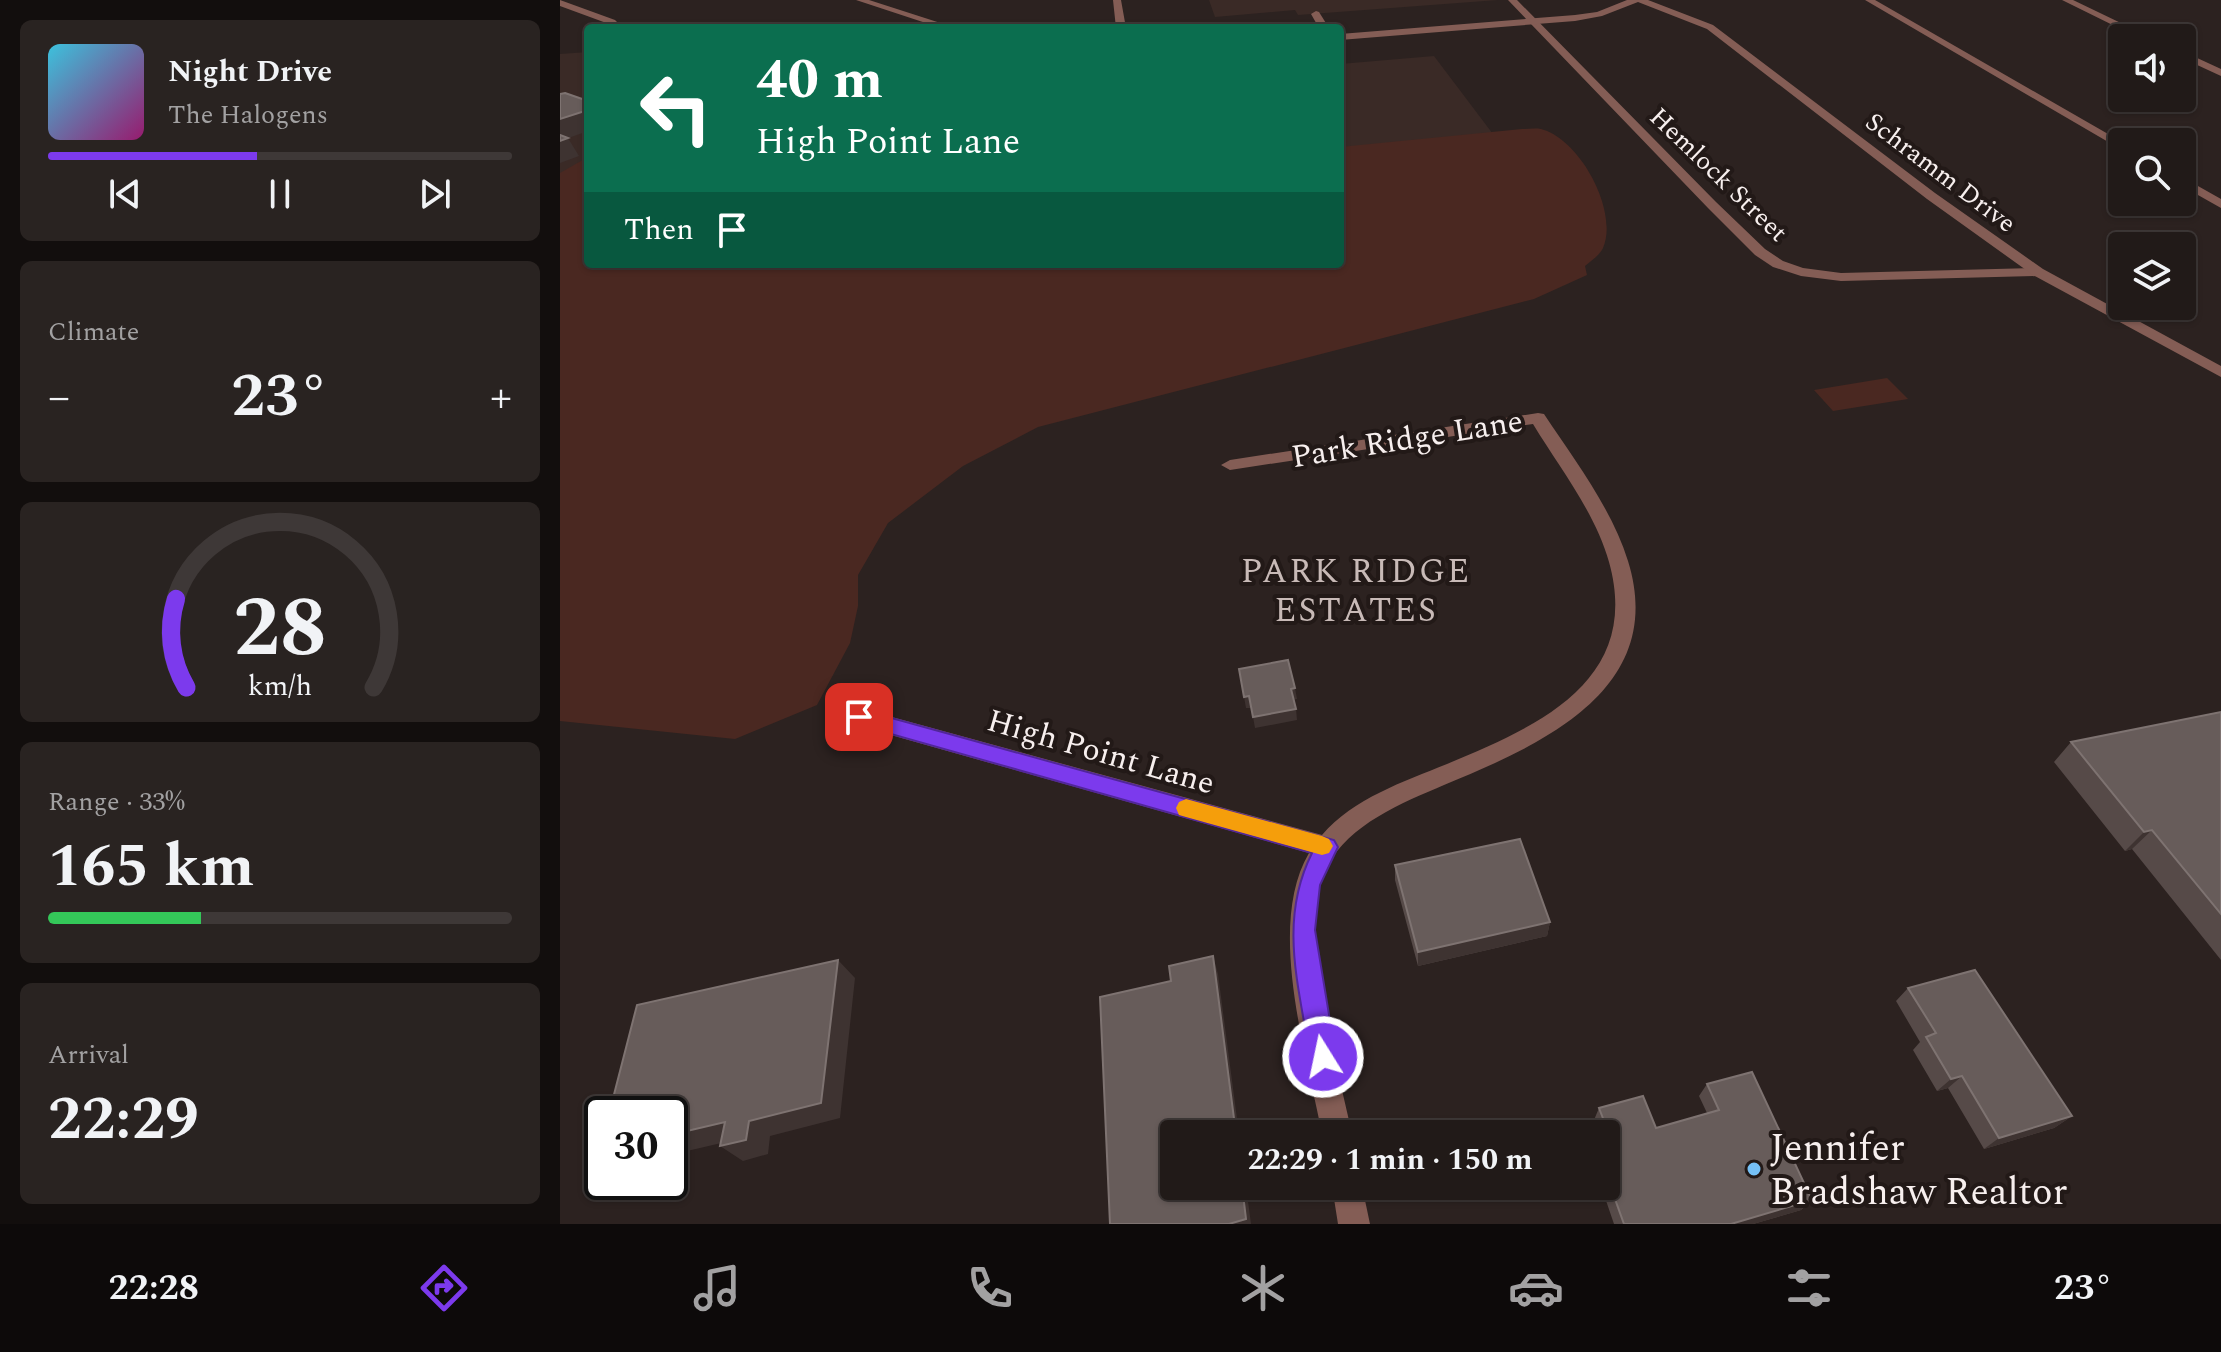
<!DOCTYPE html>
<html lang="en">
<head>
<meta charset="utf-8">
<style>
	:root { --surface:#211a18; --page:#292321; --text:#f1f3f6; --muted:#a2a1a2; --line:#3e3837; --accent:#7c3aed }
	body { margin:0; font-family:Spectral,serif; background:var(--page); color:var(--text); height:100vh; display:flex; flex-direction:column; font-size:30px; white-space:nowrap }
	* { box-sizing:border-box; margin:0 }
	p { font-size:26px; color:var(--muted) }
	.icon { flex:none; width:44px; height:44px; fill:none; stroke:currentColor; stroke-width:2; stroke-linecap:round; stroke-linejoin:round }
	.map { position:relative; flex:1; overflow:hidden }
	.panel { display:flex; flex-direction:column; gap:20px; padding:20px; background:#120e0d; width:560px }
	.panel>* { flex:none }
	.top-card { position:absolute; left:24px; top:24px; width:760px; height:244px; border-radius:8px; box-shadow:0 2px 6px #0004,0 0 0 2px var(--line); background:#0b6e4f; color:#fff; overflow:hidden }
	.fabs { position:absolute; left:1548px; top:24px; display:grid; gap:16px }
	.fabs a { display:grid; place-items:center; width:88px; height:88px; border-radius:8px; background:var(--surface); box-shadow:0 2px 6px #0004,0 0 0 2px var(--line); font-size:40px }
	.speed { position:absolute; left:24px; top:1096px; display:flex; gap:16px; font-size:40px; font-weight:700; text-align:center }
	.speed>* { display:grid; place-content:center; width:104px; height:104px; border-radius:50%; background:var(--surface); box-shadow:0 2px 6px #0004,0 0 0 2px var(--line); line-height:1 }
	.speed .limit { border:4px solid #111; border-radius:12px; background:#fff; color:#111 }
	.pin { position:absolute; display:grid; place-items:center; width:68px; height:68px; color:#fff; margin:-34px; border-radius:16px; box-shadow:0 4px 12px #0006 }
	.me { position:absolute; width:88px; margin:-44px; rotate:350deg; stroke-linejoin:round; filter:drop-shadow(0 0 6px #0008) }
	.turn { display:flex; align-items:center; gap:28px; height:168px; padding:0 40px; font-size:36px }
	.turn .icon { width:104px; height:104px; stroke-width:2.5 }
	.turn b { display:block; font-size:56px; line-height:68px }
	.then { display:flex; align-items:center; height:76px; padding:0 40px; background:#0003; gap:16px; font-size:30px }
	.big { font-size:60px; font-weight:700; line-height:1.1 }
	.panel .widget { flex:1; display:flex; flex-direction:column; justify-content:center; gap:12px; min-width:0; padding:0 28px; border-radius:12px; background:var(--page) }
	.panel .dial { align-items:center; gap:0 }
	.dial svg { height:208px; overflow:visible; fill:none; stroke:var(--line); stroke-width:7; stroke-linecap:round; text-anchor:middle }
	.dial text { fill:var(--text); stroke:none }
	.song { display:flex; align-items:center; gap:24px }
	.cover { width:96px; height:96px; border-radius:12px; background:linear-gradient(135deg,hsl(190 70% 55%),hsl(320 70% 35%)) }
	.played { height:8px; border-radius:4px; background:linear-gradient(90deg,var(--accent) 45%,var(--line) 45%) }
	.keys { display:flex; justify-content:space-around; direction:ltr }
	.heat { display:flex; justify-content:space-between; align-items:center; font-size:44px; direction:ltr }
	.charge { height:12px; border-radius:6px; background:linear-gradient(90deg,#34c759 33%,var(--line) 0) }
	.trip { position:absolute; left:600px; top:1120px; width:460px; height:80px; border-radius:8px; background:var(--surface); box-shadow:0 2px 6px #0004,0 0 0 2px var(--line); font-weight:700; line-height:80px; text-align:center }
	.menu { display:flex; height:128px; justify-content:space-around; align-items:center; background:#0d0a0a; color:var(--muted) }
	.menu .icon { width:56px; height:56px }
	.menu .selected { color:var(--accent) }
	.menu b { font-size:36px; color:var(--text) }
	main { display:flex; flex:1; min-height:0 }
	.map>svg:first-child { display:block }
	.built { fill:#3a2a26 }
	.green { fill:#4a2821 }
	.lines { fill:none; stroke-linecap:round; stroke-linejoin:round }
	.minor { fill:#845d55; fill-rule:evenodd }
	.tertiary { fill:#845d55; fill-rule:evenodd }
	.wall { fill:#564a48 }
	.shaded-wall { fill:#3e3331 }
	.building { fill:#675c5a; stroke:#7e7371; stroke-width:2 }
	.route { fill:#7c3aed; stroke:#51269a; stroke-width:2 }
	.slow { fill:#f59e0b }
	.poi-dot { fill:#75c0f6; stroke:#221917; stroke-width:3 }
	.labels { text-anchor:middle; stroke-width:8; stroke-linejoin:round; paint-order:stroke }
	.far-street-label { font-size:26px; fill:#f7efee; stroke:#221917 }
	.street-label { font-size:32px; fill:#f7efee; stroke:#221917 }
	.neighbourhood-label { font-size:34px; letter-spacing:2px; fill:#c8bab7; stroke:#221917 }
	.near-poi-label { font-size:38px; fill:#f7efee; stroke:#221917; text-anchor:start }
</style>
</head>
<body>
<main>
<section class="panel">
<div class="widget">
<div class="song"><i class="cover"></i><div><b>Night Drive</b><p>The Halogens</p></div></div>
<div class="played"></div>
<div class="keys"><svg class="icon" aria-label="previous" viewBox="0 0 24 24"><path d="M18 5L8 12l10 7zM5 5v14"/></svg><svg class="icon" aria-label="pause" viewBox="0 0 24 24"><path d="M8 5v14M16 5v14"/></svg><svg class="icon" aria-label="next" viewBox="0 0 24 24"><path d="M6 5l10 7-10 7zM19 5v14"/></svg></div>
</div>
<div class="widget"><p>Climate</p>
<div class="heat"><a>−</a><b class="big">23°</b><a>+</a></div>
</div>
<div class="widget dial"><svg viewBox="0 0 100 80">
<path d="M14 69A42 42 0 1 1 86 69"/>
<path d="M14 69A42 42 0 0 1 10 35" stroke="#7c3aed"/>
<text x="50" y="56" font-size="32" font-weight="700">28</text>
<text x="50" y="72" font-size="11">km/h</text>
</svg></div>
<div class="widget"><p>Range · 33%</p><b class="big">165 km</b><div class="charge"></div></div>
<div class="widget"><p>Arrival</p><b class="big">22:29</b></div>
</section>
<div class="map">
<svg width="1661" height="1224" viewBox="0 0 1661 1224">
	<rect width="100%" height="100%" fill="#2c2220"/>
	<path class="built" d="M649,0h289l-200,15 -3,-5 -80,7z
		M28,52v184l-28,3v-185z
		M874,56l68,90 -162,16v-98z"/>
	<path class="green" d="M962,129c6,0 13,-1 19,0 39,10 78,82 62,119 -3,7 -12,13 -18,18l2,9 -53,24 -496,128 -75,39 -75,57 -30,52v31l-8,37 -33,62 -82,34 -175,-18v-548l28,-16v107h752v-117z
		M1327,378l21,21 -75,12 -19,-21z"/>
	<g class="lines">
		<path class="minor" d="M0,0l55,20 2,2 -8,2 -49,-18z
			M553,0h8l5,28h-10z
			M948,0h9l199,202 49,47 18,12 20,7 38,5 197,-5 7,4 -7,4 -197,5 -40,-5 -28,-9 -18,-12 -47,-47z
			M1305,0h10l247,142v8z
			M1502,0h11l79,38h-13z
			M756,11l3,1 10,16h-10l-8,-14z
			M1622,51l39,18v7l-39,-18z
			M780,56l5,3v5l-5,1z
			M1622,177l39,22v9l-39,-22z
			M978,413l6,1c30,45 68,95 84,147 40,129 -87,184 -184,224 -42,18 -95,39 -117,82 -31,62 11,199 25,267h-30c-15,-79 -56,-208 -13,-281l-450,-127 -8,-3 -3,-6 3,-6 8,-3 463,127c32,-37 81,-53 125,-71 92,-38 195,-84 162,-202 -14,-50 -50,-95 -76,-138l-303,46 -9,-5 9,-5z
			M772,1186h30l8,38h-32z"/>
		<path class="tertiary" d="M296,0h13l87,28h-15z
			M1067,0h21l65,25 222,168 108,76 178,97v11l-188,-102 -106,-76 -220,-170 -69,-27 -36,14 -27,5 -235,19v-6l235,-19 22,-3z"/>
	</g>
	<path class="wall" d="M1661,712v248l-89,-111 -7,2 -71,-89 17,-20z
		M835,865l155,57 -3,14 -129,30 -23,-86z
		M1348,988l164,128 -18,12 -70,21 -36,-61 -11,3 -24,-41 7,-8 -24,-41z
		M1147,1084l105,116 -11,10 -48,14h-139l-13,-38h5v-52h-7l-5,-14 5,-12 57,20 51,-15 -8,-17z"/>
	<path class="shaded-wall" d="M28,110v21l-28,10v-22z
		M8,138l11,18 -19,7v-22z
		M735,688l2,11 -5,1 -1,-11z
		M689,696l2,12h-5l-2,-11z
		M736,709l1,11 -42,8 -2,-11z
		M1592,830l-20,19 -7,2 19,-19z
		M990,922l-3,14 -129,30v-14z
		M653,956l5,18 21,160h-3z
		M278,960l17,18 -15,140 -70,18 -2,18 -25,7 -23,-15 27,-9 -77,18v-20l55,-13 24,-1z
		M1402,1076l-14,12 -11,3 14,-12z
		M1512,1116l-18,12 -70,21 15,-11z
		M682,1186h4l5,38h-22z
		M1252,1200l-11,10 -48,14h-22z"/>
	<path class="building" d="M5,93l23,8v9l-28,9v-25z
		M0,135l8,3 -8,3z
		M728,660l7,28 -4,1 5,20 -43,8 -4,-21 -5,1 -5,-28z
		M1661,712v202l-69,-84 -8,2 -73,-90z
		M960,839l30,83 -132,30 -23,-87z
		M653,956l23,178h-62v52h68l4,33 -17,5h-119l-10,-227 71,-16 -2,-15z
		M278,960l-17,143 -72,18 -3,19 -26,6 5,-24 -55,13v-21h-61l28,-109z
		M1415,970l97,146 -73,22 -37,-62 -11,3 -25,-42 10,-4 -28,-45z
		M1192,1072l60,128 -81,24h-107l-18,-50v-39l3,-1 -10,-26 44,-12 13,32 63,-18 -12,-26z"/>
	<path class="route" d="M299,709l475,131 4,7 -18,38 -5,45 21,127 -4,9 -9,3 -9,-3 -4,-9c-11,-72 -32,-136 2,-204l-460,-130 -3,-6 3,-5z"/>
	<path class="slow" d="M626,799l136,37 7,3 4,7 -4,7 -7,2 -136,-38 -7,-2 -3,-7 3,-6z"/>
	<circle class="poi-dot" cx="1194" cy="1169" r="8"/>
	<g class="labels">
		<g class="far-street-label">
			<text transform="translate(1381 172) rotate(37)" y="9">Schramm Drive</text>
			<text transform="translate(1159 174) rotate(44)" y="9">Hemlock Street</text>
		</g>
		<g class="street-label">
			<text transform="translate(847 438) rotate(-9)" y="11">Park Ridge Lane</text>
			<text transform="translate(541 751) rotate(16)" y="11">High Point Lane</text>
		</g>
		<g class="neighbourhood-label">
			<text x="796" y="582">PARK RIDGE<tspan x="796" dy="39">ESTATES</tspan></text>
		</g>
		<g class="near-poi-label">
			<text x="1210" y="1160">Jennifer<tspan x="1210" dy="44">Bradshaw Realtor</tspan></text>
		</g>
	</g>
</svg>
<div class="fabs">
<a><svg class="icon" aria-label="sound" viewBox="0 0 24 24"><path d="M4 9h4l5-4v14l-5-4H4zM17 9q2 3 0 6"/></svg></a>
<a><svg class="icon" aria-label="search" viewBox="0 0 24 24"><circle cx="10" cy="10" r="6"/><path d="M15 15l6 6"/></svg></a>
<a><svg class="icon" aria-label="layers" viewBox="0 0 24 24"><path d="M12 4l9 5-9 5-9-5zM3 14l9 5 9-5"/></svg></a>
</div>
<div class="speed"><div class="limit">30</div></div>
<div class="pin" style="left:299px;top:717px;background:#d93025"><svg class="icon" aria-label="arrive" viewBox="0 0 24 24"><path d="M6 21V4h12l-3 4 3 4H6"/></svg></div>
<svg class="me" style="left:763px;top:1057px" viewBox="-20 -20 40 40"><circle r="17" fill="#7c3aed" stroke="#fff" stroke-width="3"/><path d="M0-11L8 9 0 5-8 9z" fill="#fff"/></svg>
<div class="trip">22:29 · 1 min · 150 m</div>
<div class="top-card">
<div class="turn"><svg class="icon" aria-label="left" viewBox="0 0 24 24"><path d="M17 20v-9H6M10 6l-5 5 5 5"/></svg><div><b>40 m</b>High Point Lane</div></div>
<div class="then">Then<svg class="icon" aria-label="arrive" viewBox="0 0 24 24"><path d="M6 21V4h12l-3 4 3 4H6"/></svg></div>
</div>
</div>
</main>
<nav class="menu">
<b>22:28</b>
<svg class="icon selected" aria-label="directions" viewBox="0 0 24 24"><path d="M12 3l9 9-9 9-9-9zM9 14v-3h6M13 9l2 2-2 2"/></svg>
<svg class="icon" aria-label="music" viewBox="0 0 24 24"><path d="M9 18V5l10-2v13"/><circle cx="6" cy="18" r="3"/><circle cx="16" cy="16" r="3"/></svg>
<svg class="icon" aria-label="phone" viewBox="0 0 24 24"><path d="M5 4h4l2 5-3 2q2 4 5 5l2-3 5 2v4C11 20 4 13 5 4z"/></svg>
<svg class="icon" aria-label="climate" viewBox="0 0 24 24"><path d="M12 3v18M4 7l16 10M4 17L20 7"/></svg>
<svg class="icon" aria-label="car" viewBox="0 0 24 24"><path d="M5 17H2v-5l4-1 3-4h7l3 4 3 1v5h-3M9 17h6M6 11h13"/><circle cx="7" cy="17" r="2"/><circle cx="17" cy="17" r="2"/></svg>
<svg class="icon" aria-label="filters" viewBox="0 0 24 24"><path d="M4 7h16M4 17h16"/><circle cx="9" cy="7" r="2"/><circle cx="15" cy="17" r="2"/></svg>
<b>23°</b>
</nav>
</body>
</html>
